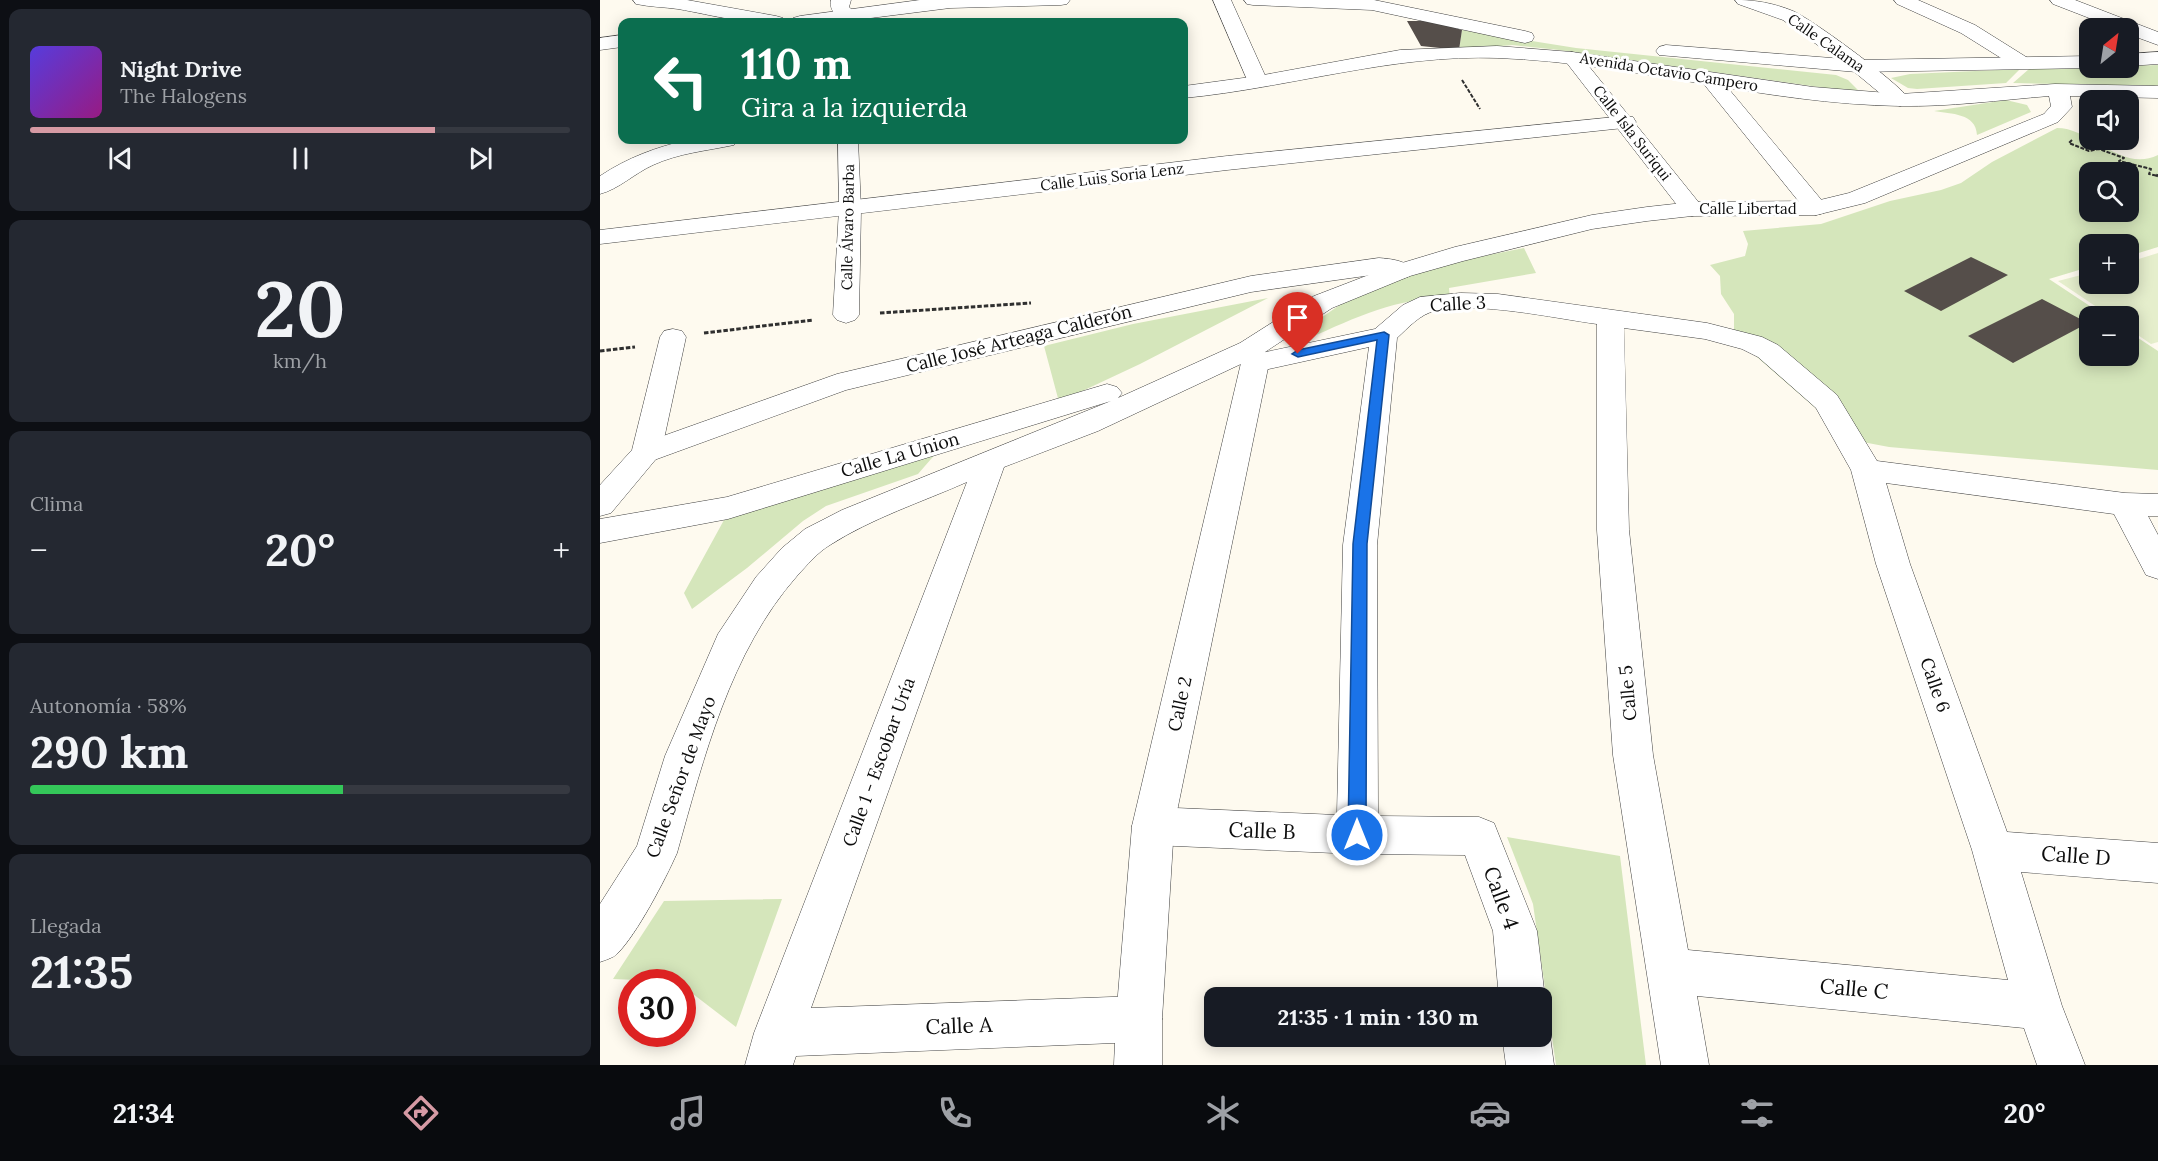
<!DOCTYPE html>
<html lang="es">
<head>
<meta charset="utf-8">
<style>
	:root { --surface:#171b24; --page:#242831; --text:#f1f3f6; --muted:#9ea1a6; --line:#363941; --accent:#d69aa4 }
	body { margin:0; font-family:Lora,serif; background:var(--page); color:var(--text); height:100vh; display:flex; flex-direction:column; font-size:22px; white-space:nowrap }
	* { box-sizing:border-box; margin:0 }
	p { font-size:20px; color:var(--muted) }
	.icon { flex:none; width:33px; height:33px; fill:none; stroke:currentColor; stroke-width:2; stroke-linecap:round; stroke-linejoin:round }
	.map { position:relative; flex:1; overflow:hidden }
	.side { display:flex; flex-direction:column; gap:9px; padding:9px; background:#0d0f14; width:600px }
	.side>* { flex:none }
	.guide { position:absolute; left:18px; top:18px; width:570px; height:126px; border-radius:12px; box-shadow:0 3px 15px #0003; background:#0b6e4f; color:#fff; overflow:hidden }
	.needle { width:39px; rotate:30deg }
	.tools { position:absolute; left:1479px; top:18px; display:grid; gap:12px }
	.tools a { display:grid; place-items:center; width:60px; height:60px; border-radius:12px; background:var(--surface); box-shadow:0 3px 15px #0003; font-size:30px }
	.speed { position:absolute; left:18px; top:969px; display:flex; gap:12px; font-size:30px; font-weight:700; text-align:center }
	.speed>* { display:grid; place-content:center; width:78px; height:78px; border-radius:50%; background:var(--surface); box-shadow:0 3px 15px #0003; line-height:1 }
	.speed .limit { border:9px solid #d22; background:#fff; color:#111 }
	.pin { position:absolute; display:grid; place-items:center; width:51px; height:51px; color:#fff; margin:-62px -26px; border-radius:50% 50% 50% 0; rotate:-45deg; box-shadow:0 0 6px #0007 }
	.pin .icon { rotate:45deg }
	.me { position:absolute; width:66px; margin:-33px; rotate:0deg; stroke-linejoin:round; filter:drop-shadow(0 0 4px #0008) }
	.turn { display:flex; align-items:center; gap:21px; height:126px; padding:0 24px; font-size:27px }
	.turn .icon { width:78px; height:78px; stroke-width:2.5 }
	.turn b { display:block; font-size:42px; line-height:51px }
	.big { font-size:45px; font-weight:700; line-height:1.1 }
	.side .card { flex:1; display:flex; flex-direction:column; justify-content:center; gap:9px; min-width:0; padding:0 21px; border-radius:12px; background:var(--page) }
	.side .dial { align-items:center; gap:0 }
	.dial b { font-size:78px; line-height:1 }
	.song { display:flex; align-items:center; gap:18px }
	.cover { width:72px; height:72px; border-radius:9px; background:linear-gradient(135deg,hsl(250 70% 55%),hsl(310 70% 35%)) }
	.played { height:6px; border-radius:3px; background:linear-gradient(90deg,var(--accent) 75%,var(--line) 75%) }
	.keys { display:flex; justify-content:space-around; direction:ltr }
	.heat { display:flex; justify-content:space-between; align-items:center; font-size:33px; direction:ltr }
	.charge { height:9px; border-radius:4px; background:linear-gradient(90deg,#34c759 58%,var(--line) 0) }
	.trip { position:absolute; left:604px; top:987px; width:348px; height:60px; border-radius:12px; background:var(--surface); box-shadow:0 3px 15px #0003; font-weight:700; line-height:60px; text-align:center }
	.tabs { display:flex; height:96px; justify-content:space-around; align-items:center; background:#090b0e; color:var(--muted) }
	.tabs .icon { width:42px; height:42px }
	.tabs .current { color:var(--accent) }
	.tabs b { font-size:27px; color:var(--text) }
	main { display:flex; flex:1; min-height:0 }
	.map>svg:first-child { display:block }
	.green { fill:#d5e6bb; fill-rule:evenodd }
	.pitch { fill:#e5eecc }
	.building { fill:#554e4a }
	.lines { fill:none; stroke-linecap:round; stroke-linejoin:round }
	.pedestrian-casing { stroke:#404040; stroke-width:1 }
	.minor-casing { stroke:#404040; stroke-width:1 }
	.tertiary-casing { stroke:#404040; stroke-width:1 }
	.path-far1 { stroke:#2f2f2f; stroke-width:2; stroke-dasharray:4 1.5; stroke-linecap:butt }
	.path { stroke:#2f2f2f; stroke-width:3; stroke-dasharray:4.5 2; stroke-linecap:butt }
	.pedestrian { fill:#fff; fill-rule:evenodd }
	.minor { fill:#fff; fill-rule:evenodd }
	.tertiary { fill:#fff; fill-rule:evenodd }
	.route { fill:#1a73e8; stroke:#114b97; stroke-width:1.5 }
	.labels { text-anchor:middle; stroke-width:6; stroke-linejoin:round; paint-order:stroke }
	.far-street-label { font-size:15px; fill:#0d0d0d; stroke:#fff }
	.street-label { font-size:18px; fill:#0d0d0d; stroke:#fff }
	.near-street-label { font-size:21px; fill:#0d0d0d; stroke:#fff }
</style>
</head>
<body>
<main>
<section class="side">
<div class="card">
<div class="song"><i class="cover"></i><div><b>Night Drive</b><p>The Halogens</p></div></div>
<div class="played"></div>
<div class="keys"><svg class="icon" aria-label="previous" viewBox="0 0 24 24"><path d="M18 5L8 12l10 7zM5 5v14"/></svg><svg class="icon" aria-label="pause" viewBox="0 0 24 24"><path d="M8 5v14M16 5v14"/></svg><svg class="icon" aria-label="next" viewBox="0 0 24 24"><path d="M6 5l10 7-10 7zM19 5v14"/></svg></div>
</div>
<div class="card dial"><b>20</b><p>km/h</p></div>
<div class="card"><p>Clima</p>
<div class="heat"><a>−</a><b class="big">20°</b><a>+</a></div>
</div>
<div class="card"><p>Autonomía · 58%</p><b class="big">290 km</b><div class="charge"></div></div>
<div class="card"><p>Llegada</p><b class="big">21:35</b></div>
</section>
<div class="map">
<svg width="1558" height="1065" viewBox="0 0 1558 1065">
	<rect width="100%" height="100%" fill="#fefaef"/>
	<path class="green" d="M862,30l114,18 260,27 12,5 13,13 -302,-43 -47,-5 -53,5z
		M1558,65v20l-5,1 -140,-3 16,-14z
		M1420,69l-14,14 -89,6 -9,-1 -17,-10 19,-4z
		M1406,100l21,5 4,7 -54,23c-1,-22 -26,-21 -43,-24z
		M1457,128c35,0 64,45 101,27v92l-29,9 -1,-12h-38l-1,23 -40,12 56,37h-15v40h38l1,-24 29,19v119l-269,-23 -37,-7 -118,-103v-23l-13,-20 -1,-18 -10,-11 35,-9 3,-12 -5,-13 78,-7 69,-23 51,-11 20,-7 31,-21zM1490,172h38v40h-38z
		M924,248l12,25 -87,15 1,11c-56,-3 -100,22 -150,43l3,-9 9,-9 38,-26 83,-32z
		M668,298l-128,66 -81,38 -15,-56 89,-22z
		M338,451l-20,23 -92,32 -23,15 -56,47 -55,41 -8,-16 40,-73z
		M907,837l113,19 26,209h-90l-23,-161z
		M182,899l-46,128 -43,-33 -10,-3 -1,-9 -69,-3 51,-78z"/>
	<path class="pitch" d="M1558,253v89l-7,2 -22,-15 -1,-13h-18l-52,-35 31,-8 1,11h38l1,-22z"/>
	<path class="building" d="M807,21h25l30,9 -3,20 -38,-4z
		M1371,257l37,18 -67,36 -37,-20z
		M1442,299l46,24 -75,40 -45,-27z"/>
	<g class="lines">
		<defs>
			<path id="pedestrian" d="M972,52l7,2 121,150 3,5 -3,5 -8,2 -8,-2 -121,-156 2,-4z
				M1110,73l7,2 107,128 3,5 -3,5 -8,2 -8,-2 -105,-130 -3,-4 3,-4z
				M238,140h20l3,69 -2,106 -4,5 -9,3 -9,-3 -4,-5 6,-106z
				M73,329l9,2 4,6 -25,116 -50,60 -11,3v-31l32,-35 28,-113 4,-6z"/>
			<path id="minor" d="M33,0h54l89,16 7,2 2,4c-36,4 -72,-7 -107,-13 -14,-2 -28,-2 -42,-5z
				M231,0h20l-2,7 11,10 -3,4c-13,3 -29,-7 -26,-21z
				M613,0h18l37,82 -3,4h-14l-3,-4z
				M1135,0c21,0 38,3 58,11 20,9 106,72 117,89l-3,4 -7,2 -7,-2 -41,-34 -69,-50 -45,-16z
				M1294,0h24l57,25 56,35 3,4 -3,4h-14l-56,-35 -64,-29z
				M1450,0h25l83,32v13l-30,-11v-6h-13l-62,-24z
				M1025,116l8,1 3,5 -3,5 -406,43 -627,74v-14l627,-74z
				M88,140h49l-3,5c-28,6 -55,8 -81,20 -18,8 -34,24 -53,29v-18c27,-18 56,-29 88,-36z
				M779,258c12,1 27,2 35,13l-4,5 -9,3 -22,-5 -128,18 -405,98 -200,73 -11,-3 -4,-7 4,-7 202,-72 414,-98z
				M861,293l37,1 209,29 55,14 16,8 59,50 40,66 248,32 33,1v22h-10l10,19v44l-12,-4 -32,-61 -228,-31 24,81 97,268 151,11v40l-137,-11 41,134 23,59h-48l-13,-37 -327,-32 12,69h-48l-48,-310 -16,-225v-206c-44,-6 -120,-23 -162,-13 -15,3 -27,17 -38,27l-20,207 1,271 101,1 15,6 43,108 8,67 -3,8v-8h-43l-6,-67 -28,-76 -108,-1 -204,-9 -15,-6 -6,-13 6,-13 15,-6 184,8 6,-270 26,-198 -114,25 -10,-3 -4,-5 -143,67 -94,36 -193,541 328,-12 17,6 6,17 -6,17 -17,6 -343,14 -3,9h-48l9,-32 213,-551c-45,20 -95,36 -137,63 -12,7 -23,20 -33,31 -67,76 -93,181 -120,277 -12,27 -40,81 -60,101 -4,4 -12,6 -17,8v-58l37,-58 28,-90 53,-122 38,-57 26,-29 23,-19 37,-19 269,-109 -383,118 -128,24v-24l127,-22 380,-113 10,3 5,6 -4,5 122,-55 10,-2 10,2 4,6 -3,4 114,-24 28,-24 17,-8zM1024,328l81,11 37,10 16,8 58,51 35,62 25,94 96,286 36,130 -320,-30 -35,-195 -24,-225z
				M943,1019l7,17 4,29h-48l-4,-29h40z"/>
			<path id="tertiary" d="M320,0h150l-3,4 -6,1 -111,3 -111,14h-48l2,-4 7,-2z
				M644,0h130l151,31 7,2 2,4 -2,4 -7,2 -153,-33 -119,-5 -6,-1z
				M22,35v12l-22,3v-12z
				M1066,45l191,15 233,-4v12h1l-234,4 -198,-17 -3,-4 3,-4z
				M897,46l75,6 241,35 87,7 155,-10 103,2v12l-88,-2 2,11 -14,15 -193,81 -49,12 -124,1 -45,5 -55,8 -129,32 -53,15 -78,32 -67,44 4,11 -95,463 -12,193v46h-48l2,-46 16,-193 109,-463 -5,-14 4,-6 74,-47 78,-30 63,-19 137,-32 55,-8 45,-5 124,-1 33,-8 195,-79 7,-8 -2,-10c-49,4 -100,11 -149,10 -135,-2 -267,-43 -402,-48 -106,-4 -209,30 -314,40v-12l74,-10 142,-26z
				M1558,52v12l-30,2v-12z"/>
		</defs>
		<use href="#pedestrian" class="pedestrian-casing"/>
		<use href="#minor" class="minor-casing"/>
		<use href="#tertiary" class="tertiary-casing"/>
		<path class="path-far1" d="M862,80l18,29
			M1472,140l-3,3 20,8 10,-2 25,9 -5,3 32,8 -2,5 9,2"/>
		<path class="path" d="M1556,175l2,1
			M280,313l151,-10
			M104,333l109,-13
			M0,351l35,-4"/>
		<use href="#pedestrian" class="pedestrian"/>
		<use href="#minor" class="minor"/>
		<use href="#tertiary" class="tertiary"/>
	</g>
	<path class="route" d="M784,332l5,3 -22,209 -1,291 -3,5 -6,3 -6,-3 -3,-5 5,-291 24,-204 -79,17 -6,-3 6,-4z"/>
	<g class="labels">
		<g class="far-street-label">
			<text transform="translate(1226 43) rotate(35)" y="5">Calle Calama</text>
			<text transform="translate(1069 72) rotate(9)" y="5">Avenida Octavio Campero</text>
			<text transform="translate(1032 133) rotate(52)" y="5">Calle Isla Suriqui</text>
			<text transform="translate(512 177) rotate(-7)" y="5">Calle Luis Soria Lenz</text>
			<text x="1148" y="214">Calle Libertad</text>
			<text transform="translate(248 227) rotate(-89)" y="5">Calle Álvaro Barba</text>
		</g>
		<g class="street-label">
			<text transform="translate(858 304) rotate(-3)" y="6">Calle 3</text>
			<text transform="translate(419 339) rotate(-14)" y="6">Calle José Arteaga Calderón</text>
			<text transform="translate(300 455) rotate(-16)" y="6">Calle La Union</text>
			<text transform="translate(1335 685) rotate(71)" y="6">Calle 6</text>
			<text transform="translate(1028 693) rotate(-95)" y="6">Calle 5</text>
			<text transform="translate(580 704) rotate(-78)" y="6">Calle 2</text>
			<text transform="translate(279 762) rotate(-70)" y="6">Calle 1 - Escobar Uría</text>
			<text transform="translate(81 777) rotate(-70)" y="6">Calle Señor de Mayo</text>
		</g>
		<g class="near-street-label">
			<text transform="translate(662 831) rotate(2)" y="7">Calle B</text>
			<text transform="translate(1476 856) rotate(4)" y="7">Calle D</text>
			<text transform="translate(901 898) rotate(70)" y="7">Calle 4</text>
			<text transform="translate(1254 989) rotate(5)" y="7">Calle C</text>
			<text transform="translate(359 1026) rotate(-2)" y="7">Calle A</text>
		</g>
	</g>
</svg>
<div class="tools">
<a><svg class="needle" viewBox="-14 -14 28 28"><path d="M0-13l5 13h-10z" fill="#e53935"/><path d="M0 13l5-13h-10z" fill="#9ea1a6"/></svg></a>
<a><svg class="icon" aria-label="sound" viewBox="0 0 24 24"><path d="M4 9h4l5-4v14l-5-4H4zM17 9q2 3 0 6"/></svg></a>
<a><svg class="icon" aria-label="search" viewBox="0 0 24 24"><circle cx="10" cy="10" r="6"/><path d="M15 15l6 6"/></svg></a>
<a>+</a>
<a>−</a>
</div>
<div class="speed"><div class="limit">30</div></div>
<div class="pin" style="left:698px;top:354px;background:#d93025"><svg class="icon" aria-label="arrive" viewBox="0 0 24 24"><path d="M6 21V4h12l-3 4 3 4H6"/></svg></div>
<svg class="me" style="left:757px;top:835px" viewBox="-20 -20 40 40"><circle r="17" fill="#1a73e8" stroke="#fff" stroke-width="3"/><path d="M0-11L8 9 0 5-8 9z" fill="#fff"/></svg>
<div class="trip">21:35 · 1 min · 130 m</div>
<div class="guide">
<div class="turn"><svg class="icon" aria-label="left" viewBox="0 0 24 24"><path d="M17 20v-9H6M10 6l-5 5 5 5"/></svg><div><b>110 m</b>Gira a la izquierda</div></div>
</div>
</div>
</main>
<nav class="tabs">
<b>21:34</b>
<svg class="icon current" aria-label="directions" viewBox="0 0 24 24"><path d="M12 3l9 9-9 9-9-9zM9 14v-3h6M13 9l2 2-2 2"/></svg>
<svg class="icon" aria-label="music" viewBox="0 0 24 24"><path d="M9 18V5l10-2v13"/><circle cx="6" cy="18" r="3"/><circle cx="16" cy="16" r="3"/></svg>
<svg class="icon" aria-label="phone" viewBox="0 0 24 24"><path d="M5 4h4l2 5-3 2q2 4 5 5l2-3 5 2v4C11 20 4 13 5 4z"/></svg>
<svg class="icon" aria-label="climate" viewBox="0 0 24 24"><path d="M12 3v18M4 7l16 10M4 17L20 7"/></svg>
<svg class="icon" aria-label="car" viewBox="0 0 24 24"><path d="M5 17H2v-5l4-1 3-4h7l3 4 3 1v5h-3M9 17h6M6 11h13"/><circle cx="7" cy="17" r="2"/><circle cx="17" cy="17" r="2"/></svg>
<svg class="icon" aria-label="filters" viewBox="0 0 24 24"><path d="M4 7h16M4 17h16"/><circle cx="9" cy="7" r="2"/><circle cx="15" cy="17" r="2"/></svg>
<b>20°</b>
</nav>
</body>
</html>
